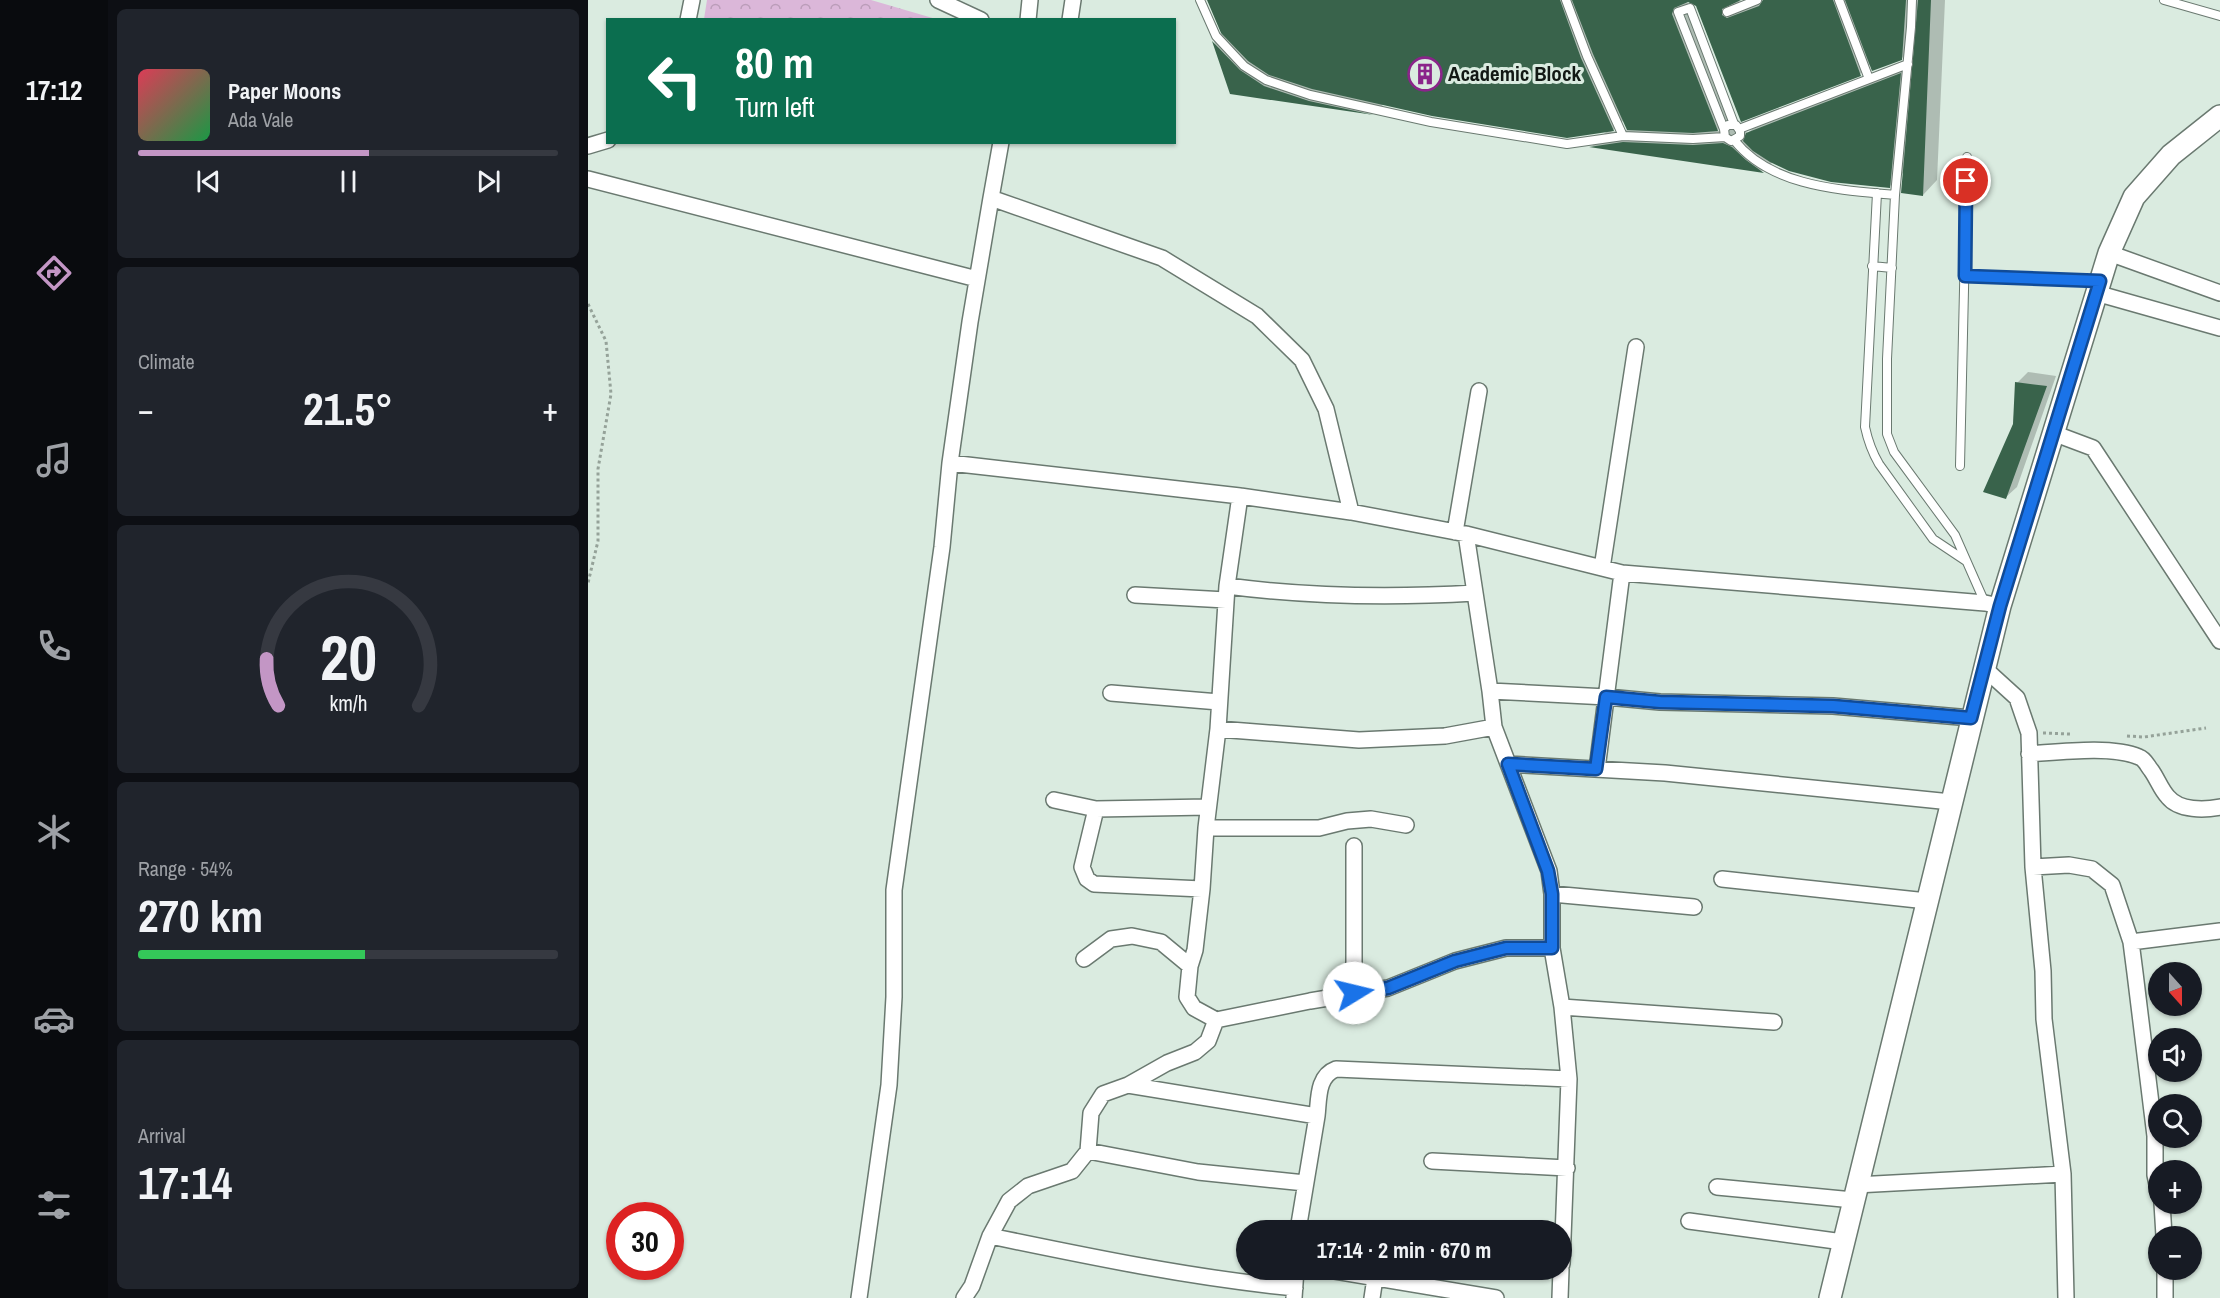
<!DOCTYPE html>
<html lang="en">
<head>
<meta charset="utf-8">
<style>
	:root { --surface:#171b24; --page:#20242c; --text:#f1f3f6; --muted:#9ea1a6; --line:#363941; --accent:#c396c5 }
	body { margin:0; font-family:"Archivo Narrow",sans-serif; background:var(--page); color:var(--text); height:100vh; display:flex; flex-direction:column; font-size:22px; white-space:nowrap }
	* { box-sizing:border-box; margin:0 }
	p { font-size:20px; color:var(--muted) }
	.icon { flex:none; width:33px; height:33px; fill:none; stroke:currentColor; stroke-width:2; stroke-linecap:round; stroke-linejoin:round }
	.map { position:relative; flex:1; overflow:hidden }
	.drawer { display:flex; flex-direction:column; gap:9px; padding:9px; background:#0d0f14; width:480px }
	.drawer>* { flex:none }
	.top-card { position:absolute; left:18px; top:18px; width:570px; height:126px; border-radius:0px; box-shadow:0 2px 4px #0004; background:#0b6e4f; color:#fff; overflow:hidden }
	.needle { width:39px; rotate:159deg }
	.tools { position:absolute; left:1560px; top:962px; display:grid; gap:12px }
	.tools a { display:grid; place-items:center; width:54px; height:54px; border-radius:50%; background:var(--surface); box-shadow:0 2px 4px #0004; font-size:30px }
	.speed { position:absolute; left:18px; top:1202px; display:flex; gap:12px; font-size:30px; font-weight:700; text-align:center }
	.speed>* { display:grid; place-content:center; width:78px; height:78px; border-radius:50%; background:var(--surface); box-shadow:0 2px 4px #0004; line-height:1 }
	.speed .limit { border:9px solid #d22; background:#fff; color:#111 }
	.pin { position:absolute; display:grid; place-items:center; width:51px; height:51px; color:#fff; margin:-26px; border:3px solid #fff; border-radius:50%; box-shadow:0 2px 6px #0007 }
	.me { position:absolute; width:66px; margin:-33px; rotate:81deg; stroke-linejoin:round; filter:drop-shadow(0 0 4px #0008) }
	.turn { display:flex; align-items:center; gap:21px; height:126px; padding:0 30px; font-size:27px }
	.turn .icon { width:78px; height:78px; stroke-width:2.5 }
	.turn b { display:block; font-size:42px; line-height:51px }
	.big { font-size:45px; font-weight:700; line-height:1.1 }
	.drawer .widget { flex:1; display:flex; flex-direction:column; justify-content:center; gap:9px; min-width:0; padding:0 21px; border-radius:9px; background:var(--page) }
	.drawer .dial { align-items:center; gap:0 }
	.dial svg { height:156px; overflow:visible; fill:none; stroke:var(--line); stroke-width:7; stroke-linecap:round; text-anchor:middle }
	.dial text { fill:var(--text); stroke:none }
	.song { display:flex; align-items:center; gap:18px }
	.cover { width:72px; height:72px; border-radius:9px; background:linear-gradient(135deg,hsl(350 70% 55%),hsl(140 70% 35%)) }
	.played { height:6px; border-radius:3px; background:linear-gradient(90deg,var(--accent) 55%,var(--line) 55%) }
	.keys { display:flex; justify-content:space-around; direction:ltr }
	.heat { display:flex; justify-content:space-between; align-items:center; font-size:33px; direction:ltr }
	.charge { height:9px; border-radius:4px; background:linear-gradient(90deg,#34c759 54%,var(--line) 0) }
	.trip { position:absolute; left:648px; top:1220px; width:336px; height:60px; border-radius:30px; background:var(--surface); box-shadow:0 2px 4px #0004; font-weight:700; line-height:60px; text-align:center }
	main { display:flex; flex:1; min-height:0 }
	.dock { display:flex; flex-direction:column; width:108px; justify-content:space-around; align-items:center; background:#090b0e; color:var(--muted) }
	.dock .icon { width:42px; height:42px }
	.dock .selected { color:var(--accent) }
	.dock b { font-size:27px; color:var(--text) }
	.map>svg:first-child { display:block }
	.park { fill:url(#park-crowns) }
	.shadow { fill:#0003; fill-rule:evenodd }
	.building { fill:#39634b }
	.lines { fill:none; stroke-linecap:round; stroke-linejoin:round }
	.lane-casing { stroke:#6a7970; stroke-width:10 }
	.street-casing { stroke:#6a7970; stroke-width:18 }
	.secondary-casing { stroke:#6a7970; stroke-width:24 }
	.path { stroke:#95a299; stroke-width:3; stroke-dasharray:3 3; stroke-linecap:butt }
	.lane { stroke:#fff; stroke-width:8 }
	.street { stroke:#fff; stroke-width:15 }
	.secondary { stroke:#fff; stroke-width:21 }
	.route-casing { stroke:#114b97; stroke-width:15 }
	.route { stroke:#1a73e8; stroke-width:10 }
	.labels { text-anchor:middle; stroke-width:6; stroke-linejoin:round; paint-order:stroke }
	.poi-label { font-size:21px; font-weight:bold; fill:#121814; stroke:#daebe0; text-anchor:start }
</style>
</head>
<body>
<main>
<nav class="dock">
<b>17:12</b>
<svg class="icon selected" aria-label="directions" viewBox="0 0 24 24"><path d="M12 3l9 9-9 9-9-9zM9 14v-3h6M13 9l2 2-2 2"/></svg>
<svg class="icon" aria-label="music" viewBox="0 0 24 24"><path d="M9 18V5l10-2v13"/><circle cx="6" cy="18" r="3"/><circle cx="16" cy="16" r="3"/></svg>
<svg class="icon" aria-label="phone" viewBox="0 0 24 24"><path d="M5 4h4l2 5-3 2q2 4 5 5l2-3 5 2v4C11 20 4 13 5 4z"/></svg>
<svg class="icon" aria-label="climate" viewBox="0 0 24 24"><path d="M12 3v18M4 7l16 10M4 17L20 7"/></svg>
<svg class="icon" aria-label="car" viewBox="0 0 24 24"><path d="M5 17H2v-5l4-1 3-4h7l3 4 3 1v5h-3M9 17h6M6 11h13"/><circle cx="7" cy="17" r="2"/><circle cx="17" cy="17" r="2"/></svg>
<svg class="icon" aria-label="filters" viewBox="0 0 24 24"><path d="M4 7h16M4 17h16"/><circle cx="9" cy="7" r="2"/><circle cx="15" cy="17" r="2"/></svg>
</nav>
<section class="drawer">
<div class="widget">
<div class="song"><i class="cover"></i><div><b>Paper Moons</b><p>Ada Vale</p></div></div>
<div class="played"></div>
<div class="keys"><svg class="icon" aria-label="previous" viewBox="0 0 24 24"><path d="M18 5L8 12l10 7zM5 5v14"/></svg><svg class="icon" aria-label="pause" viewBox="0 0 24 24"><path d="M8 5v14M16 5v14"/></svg><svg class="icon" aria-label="next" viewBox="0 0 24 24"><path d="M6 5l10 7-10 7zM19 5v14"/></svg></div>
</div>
<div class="widget"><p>Climate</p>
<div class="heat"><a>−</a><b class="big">21.5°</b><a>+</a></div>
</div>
<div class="widget dial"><svg viewBox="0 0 100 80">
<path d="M14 69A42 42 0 1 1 86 69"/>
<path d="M14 69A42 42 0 0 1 8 45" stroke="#c396c5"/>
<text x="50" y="56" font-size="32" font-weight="700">20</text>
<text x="50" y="72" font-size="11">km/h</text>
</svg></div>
<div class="widget"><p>Range · 54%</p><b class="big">270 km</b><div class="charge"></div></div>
<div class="widget"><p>Arrival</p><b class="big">17:14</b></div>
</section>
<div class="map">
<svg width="1632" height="1298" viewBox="0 0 1632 1298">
	<defs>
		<pattern id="park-crowns" width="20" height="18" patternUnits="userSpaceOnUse" patternTransform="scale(1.5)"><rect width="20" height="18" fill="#dbb7d9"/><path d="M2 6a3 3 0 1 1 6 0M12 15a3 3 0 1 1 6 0" fill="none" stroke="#bb9db9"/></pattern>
	</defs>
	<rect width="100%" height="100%" fill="#daebe0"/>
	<path class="park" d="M119,0h164l65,19h-232z"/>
	<path class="shadow" d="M620,0h529l7,4 10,-4h191l-8,180 -14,15 -18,-24 -16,16 -116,-25 -10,9 -171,-25 15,-15 -223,-27 -11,10 -142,-21 -17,-52 9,-9zM1099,1l10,3 45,116 118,-46 11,-10 30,-5 16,-16 -2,17 -153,59 -14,14 -9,-4 -22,2 15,-15zM1036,120l4,10 -17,2z
		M1440,372l28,4 -39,111 -11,10 11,-114z"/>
	<path class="building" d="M619,0h353l21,58 33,73 -47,7 -135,-22 -120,-27 -43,-14 -21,-14 -27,-28z
		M984,0h169l-19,9v6l5,3 32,-12 4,-6h70l28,76 -120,46 -45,-116 -8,-4 -14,6 -2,6 46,117 -25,2 -66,-3 -34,-76z
		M1257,0h61l-4,60 -30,11z
		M1330,0h13l-8,196 -22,-3z
		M624,41l28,29 24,16 45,15 65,14 -144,-21z
		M1313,73l-11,115 -59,-6 -42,-11 -19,-9 -17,-11 -10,-10 3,-8z
		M1035,142l70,3 30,-2 9,4 14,13 18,13 -175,-26z
		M1427,382l32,4 -41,113 -23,-7 30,-68z"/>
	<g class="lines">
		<defs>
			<path id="lane" d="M612,0l16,36 28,30 22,14 44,15 121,27 136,22 56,-8 70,3 32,-2
				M978,0l21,56 36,80
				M1251,0l30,79
				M1324,0l-1,27 -16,168 -8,164v75l7,18 61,83 30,68
				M1576,0l56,16
				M1139,12l30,-12
				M1136,129l4,-4h8l4,6v5l-9,5 -6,-4 -1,-8 -46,-117 12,-4 44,116
				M1151,129l169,-65
				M1146,140c37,47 107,50 161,55
				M1289,193l-12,234c3,14 7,25 14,37l54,75 33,22
				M1284,266l20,2
				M1377,276l133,5
				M1372,466l7,-309"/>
			<path id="street" d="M350,0l43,20
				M100,20l4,-20
				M440,20l2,-20
				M482,20l3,-20
				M413,142l-10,56 171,60 95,58 45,44 24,49 25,103
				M0,146l20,-6
				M0,179l389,100
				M1521,253l111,40
				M1508,293l124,35
				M1465,433l40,15 127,193
				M362,463l290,33 111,16 115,22 156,39 363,30 15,3
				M867,532l24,-141
				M878,534l24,157 4,36 55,144 3,23v54l10,59 7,72 -7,185
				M1014,568l34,-221
				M639,586c84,11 163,12 248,7
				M547,595l91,5
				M1396,668l33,30 12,35 4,134 10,104 1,48 19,155 3,124
				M902,691l117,6 53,5 173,4 138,12
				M523,693l108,9
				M630,729l141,11 86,-4 49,-9
				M1441,754c30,-2 83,-9 110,3 6,2 8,8 12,13 6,8 10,20 17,27 11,14 37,13 52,10
				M920,764l157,9 286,29
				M1009,769l25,-196
				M466,800l42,9 112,-2
				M508,809l-14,58 5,12 7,5 108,5
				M618,828h113l28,-7 24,-2 35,6
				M766,846v147
				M1445,867l36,-2 23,4 20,16 19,57 4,31 20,163v39l3,14
				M1134,879l205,22
				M964,894l142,13
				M1543,942l89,-11
				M496,959l27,-20 21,-3 29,6 29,24
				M974,1007l212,15
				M628,1020l-22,-12 -7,-11 3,-31 5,-16 7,-61 4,-61 12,-99 9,-143 13,-90
				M540,1085l189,31 -19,114
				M729,1116c2,-17 0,-40 19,-47l233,10
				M500,1151l110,21 107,11
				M844,1161l135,7
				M1268,1185l207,-11
				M1129,1187l136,13
				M1574,1203l2,33
				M1101,1221l154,21
				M402,1236c101,21 202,42 305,52
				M735,1269l173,29
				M1577,1269v29
				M271,1298l30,-213 5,-88v-107l48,-343 8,-84 20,-141 21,-124
				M376,1298l8,-12 18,-50 19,-35 19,-15 44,-15 16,-20 3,-38 12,-19 25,-9 39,-22 28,-11 13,-11 8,-21 94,-19 78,-13 67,-27 51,-13h46
				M706,1298l2,-29
				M784,1298l3,-20
				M972,1298l1,-29"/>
			<path id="secondary" d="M1242,1298l170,-692 109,-353 25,-56 37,-42 49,-39"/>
		</defs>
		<use href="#lane" class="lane-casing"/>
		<use href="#street" class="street-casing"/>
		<use href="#secondary" class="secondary-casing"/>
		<path class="path" d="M0,304l18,37 5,53 -13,75v72l-10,42
			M1455,733l27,1
			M1539,736l17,1 62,-9"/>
		<use href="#lane" class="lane"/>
		<use href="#street" class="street"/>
		<use href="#secondary" class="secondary"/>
	</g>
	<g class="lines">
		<defs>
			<path id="route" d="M766,993l34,-5 67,-27 51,-13h46v-54l-4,-23 -40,-107 88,5 10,-72 54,5 173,4 138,12 29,-112 100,-325 -135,-5 1,-95"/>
		</defs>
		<use href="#route" class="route-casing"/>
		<use href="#route" class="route"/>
	</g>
	<defs>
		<symbol id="building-ring" viewBox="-11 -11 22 22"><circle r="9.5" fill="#daebe0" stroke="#8a248a" stroke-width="1.5"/><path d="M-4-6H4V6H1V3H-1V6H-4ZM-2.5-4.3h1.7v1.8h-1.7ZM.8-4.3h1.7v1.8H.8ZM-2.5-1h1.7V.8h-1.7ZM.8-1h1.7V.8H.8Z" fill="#8a248a"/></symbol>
	</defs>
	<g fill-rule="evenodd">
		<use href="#building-ring" x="818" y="55" width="38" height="38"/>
	</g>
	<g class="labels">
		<g class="poi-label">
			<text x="860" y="81">Academic Block</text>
		</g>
	</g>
</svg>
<div class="tools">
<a><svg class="needle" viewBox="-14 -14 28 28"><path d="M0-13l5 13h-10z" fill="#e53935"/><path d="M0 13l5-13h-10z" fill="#9ea1a6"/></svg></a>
<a><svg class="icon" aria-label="sound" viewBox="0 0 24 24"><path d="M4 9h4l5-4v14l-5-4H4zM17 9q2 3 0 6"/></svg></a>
<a><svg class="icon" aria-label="search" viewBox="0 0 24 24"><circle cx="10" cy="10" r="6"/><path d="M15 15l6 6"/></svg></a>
<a>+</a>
<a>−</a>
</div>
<div class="speed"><div class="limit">30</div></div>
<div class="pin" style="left:1378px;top:181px;background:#d93025"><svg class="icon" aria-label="arrive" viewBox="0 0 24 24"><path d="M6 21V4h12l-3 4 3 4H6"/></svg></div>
<svg class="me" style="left:766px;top:993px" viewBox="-20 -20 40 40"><circle r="19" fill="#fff"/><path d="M0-13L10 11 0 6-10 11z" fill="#1a73e8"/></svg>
<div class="trip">17:14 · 2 min · 670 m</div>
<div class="top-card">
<div class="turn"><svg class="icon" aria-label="left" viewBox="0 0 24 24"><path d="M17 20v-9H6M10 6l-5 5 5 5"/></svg><div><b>80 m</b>Turn left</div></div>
</div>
</div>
</main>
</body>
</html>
